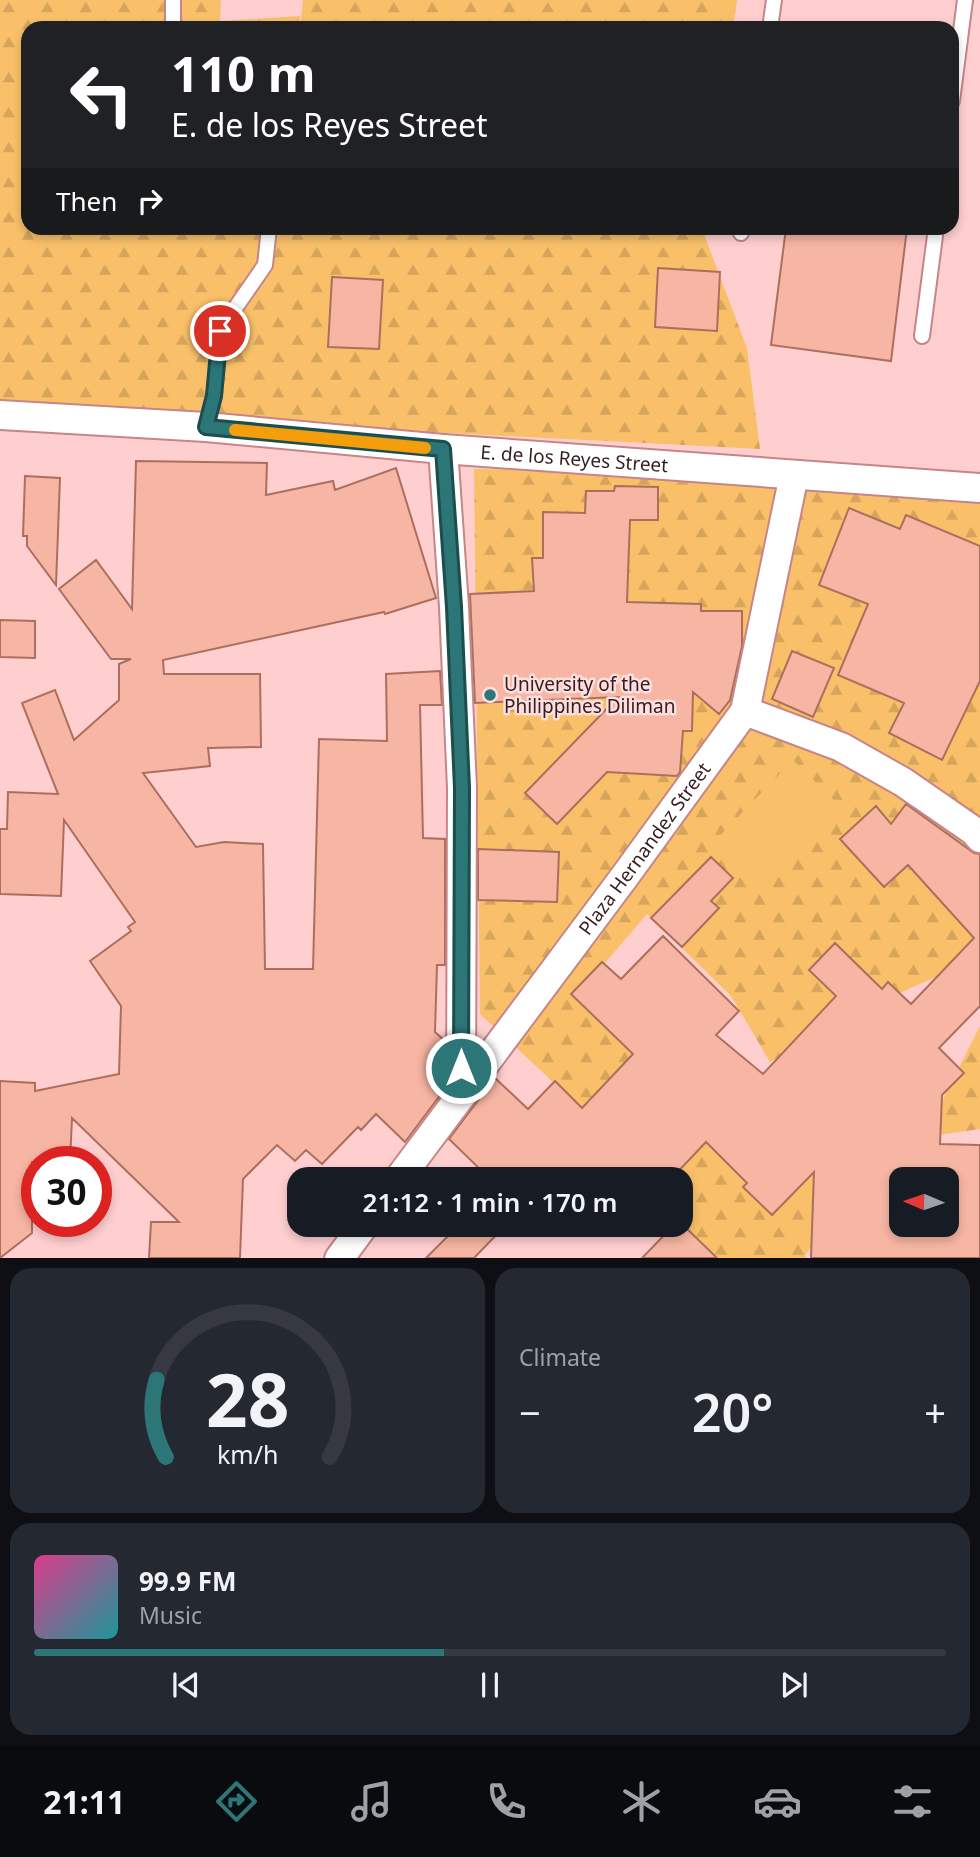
<!DOCTYPE html>
<html lang="en">
<head>
<meta charset="utf-8">
<style>
	:root { --surface:#171b24; --page:#242831; --text:#f1f3f6; --muted:#9ea1a6; --line:#363941; --accent:#2c7677 }
	body { margin:0; font-family:"Noto Sans",sans-serif; background:var(--page); color:var(--text); height:100vh; display:flex; flex-direction:column; font-size:26px; white-space:nowrap }
	* { box-sizing:border-box; margin:0 }
	p { font-size:23px; color:var(--muted) }
	.icon { flex:none; width:38px; height:38px; fill:none; stroke:currentColor; stroke-width:2; stroke-linecap:round; stroke-linejoin:round }
	.map { position:relative; height:1258px; overflow:hidden }
	.panel { display:flex; flex-direction:column; gap:10px; padding:10px; background:#0d0f14; flex:1 }
	.panel>* { flex:none }
	.top-card { position:absolute; left:21px; top:21px; width:938px; height:214px; border-radius:21px; box-shadow:0 4px 10px #0003; background:#202124; color:#fff; overflow:hidden }
	.needle { width:46px; rotate:272deg }
	.fabs { position:absolute; left:889px; top:1167px; display:grid; gap:14px }
	.fabs a { display:grid; place-items:center; width:70px; height:70px; border-radius:14px; background:var(--surface); box-shadow:0 4px 10px #0003; font-size:35px }
	.speed { position:absolute; left:21px; top:1146px; display:flex; gap:14px; font-size:35px; font-weight:700; text-align:center }
	.speed>* { display:grid; place-content:center; width:91px; height:91px; border-radius:50%; background:var(--surface); box-shadow:0 4px 10px #0003; line-height:1 }
	.speed .limit { border:10px solid #d22; background:#fff; color:#111 }
	.pin { position:absolute; display:grid; place-items:center; width:60px; height:60px; color:#fff; margin:-30px; border:4px solid #fff; border-radius:50%; box-shadow:0 2px 7px #0007 }
	.me { position:absolute; width:77px; margin:-38px; rotate:0deg; stroke-linejoin:round; filter:drop-shadow(0 0 5px #0008) }
	.turn { display:flex; align-items:center; gap:24px; height:147px; padding:0 35px; font-size:32px }
	.turn .icon { width:91px; height:91px; stroke-width:2.5 }
	.turn b { display:block; font-size:49px; line-height:60px }
	.then { display:flex; align-items:center; height:66px; padding:0 35px; background:#0003; gap:14px; font-size:26px }
	.big { font-size:52px; font-weight:600; line-height:1.1 }
	.panel .tile { flex:1; display:flex; flex-direction:column; justify-content:center; gap:10px; min-width:0; padding:0 24px; border-radius:21px; background:var(--page) }
	.panel .dial { align-items:center; gap:0 }
	.dial svg { height:182px; overflow:visible; fill:none; stroke:var(--line); stroke-width:7; stroke-linecap:round; text-anchor:middle }
	.dial text { fill:var(--text); stroke:none }
	.song { display:flex; align-items:center; gap:21px }
	.cover { width:84px; height:84px; border-radius:10px; background:linear-gradient(135deg,hsl(330 70% 55%),hsl(180 70% 35%)) }
	.played { height:7px; border-radius:4px; background:linear-gradient(90deg,var(--accent) 45%,var(--line) 45%) }
	.keys { display:flex; justify-content:space-around; direction:ltr }
	.heat { display:flex; justify-content:space-between; align-items:center; font-size:38px; direction:ltr }
	.panel .tiles { flex:1; display:grid; gap:10px; grid-template-columns:1fr 1fr }
	.tile:last-child { grid-column:span 2 }
	.trip { position:absolute; left:287px; top:1167px; width:406px; height:70px; border-radius:21px; background:var(--surface); box-shadow:0 4px 10px #0003; font-weight:600; line-height:70px; text-align:center }
	.menu { display:flex; height:112px; justify-content:space-around; align-items:center; background:#090b0e; color:var(--muted) }
	.menu .icon { width:49px; height:49px }
	.menu .active { color:var(--accent) }
	.menu b { font-size:32px; color:var(--text) }
	.map>svg:first-child { display:block }
	.built { fill:#ffcfd0; fill-rule:evenodd }
	.forest { fill:url(#forest-firs) }
	.pitch { fill:#f9c069 }
	.building { fill:#f7b5a3; stroke:#ac6f5e; stroke-width:2; fill-rule:evenodd }
	.lines { fill:none; stroke-linecap:round; stroke-linejoin:round }
	.lane-casing { stroke:#c78588; stroke-width:18 }
	.street-casing { stroke:#c78588; stroke-width:32 }
	.lane { stroke:#fff; stroke-width:14 }
	.street { stroke:#fff; stroke-width:28 }
	.route-casing { stroke:#1d4d4d; stroke-width:18 }
	.route { stroke:#2c7677; stroke-width:12 }
	.slow { stroke:#f59e0b; stroke-width:12 }
	.poi-dot { fill:#2c7677; stroke:#fddfe0; stroke-width:2.5 }
	.labels { text-anchor:middle; stroke-width:5; stroke-linejoin:round; paint-order:stroke }
	.street-label { font-size:19px; fill:#361c1e; stroke:#fddfe0 }
	.poi-label { font-size:19px; fill:#361c1e; stroke:#fddfe0; text-anchor:start }
</style>
</head>
<body>
<div class="map">
<svg width="980" height="1259" viewBox="0 0 980 1259">
	<defs>
		<pattern id="forest-firs" width="22" height="20" patternUnits="userSpaceOnUse" patternTransform="scale(1.75)"><rect width="22" height="20" fill="#f9c069"/><path d="M5 1l3.5 6h-7zM16 11l3.5 6h-7z" fill="#d6a45b"/></pattern>
	</defs>
	<rect width="100%" height="100%" fill="#fddfe0"/>
	<path class="built" d="M0,0h980v1258l-980,1zM28,28h924v200h-924zM37,1162h59v60h-59zM299,1180h382v45h-382zM901,1180h46v45h-46z"/>
	<path class="forest" d="M0,0h221l-1,21 80,-5v11l3,-27h434l-4,28h-705v200h678l-1,9 42,111 13,101 -467,-24 -293,-22z
		M474,469l506,3v517l-19,-23 -105,46 -86,50 -39,-66 -84,-82 -72,84 58,56 -49,57 -104,-97z
		M980,1026v103l-56,8z
		M704,1101l88,72h47l17,16 -51,66 2,3 -100,1 -39,-34h13v-45h-58z"/>
	<path class="pitch" d="M793,760l49,48 -84,87 -49,-48z"/>
	<path class="building" d="M786,228h121l-16,133 -120,-16z
		M658,268l62,4 -3,59 -62,-4z
		M332,277l51,3 -4,69 -51,-2z
		M136,461l131,2 -1,32 67,-14 2,9 61,-22 40,130 -51,16 -1,-2 -221,48 1,14h96l1,73 -53,1 2,18 -67,7 53,74 28,-5 39,2 2,125h48l6,-230 68,2 -1,-67 54,-3 2,34h-22l3,133 22,1v126h-8l-2,67 10,9 -1,49 -39,52 -29,-28 -15,16 -3,-3 -36,37 -16,-14 -11,11 -18,-16 -34,34 -3,79h-91l2,-36h28l-107,-104 -2,44h-38v71l-32,25v-177l35,2v8l84,-17 2,-68 -31,-45 41,-30 -3,-4 7,-5 -71,-102 -3,76 -61,-2v-65h7l1,-37 50,2 -36,-91 33,-13 19,50 45,-40v-36l12,-5h-20l-52,-70 37,-29 36,49z
		M25,476l35,2 -4,107 -29,-39v-10h-4z
		M615,486l43,1v33h-28l-3,82 74,2v7h41v35l-12,54 -11,14 -26,-22 -1,39h-9l-3,41 -3,4 -70,-4 -50,52 -32,-31 93,-96 -143,6 -5,-109 64,-3 -2,-33h11v-46l42,1 1,-22h28z
		M849,508l51,21 6,-14 74,31v135l-38,79 -53,-27 15,-30 -66,-28 30,-71 -49,-19z
		M0,620l35,1v37l-35,-1z
		M792,651l42,17 -21,49 -41,-18z
		M906,804l68,49 6,1v152l-41,42 25,25 -22,22 -2,49 40,1v113h-169l3,-86 -42,43 -29,-28 4,-4 -41,-41 -36,38h-179l-42,-41 46,-61 33,31 27,-28 27,27 51,-54 -62,-60 31,-32 19,17 42,-43 76,75 -23,24 47,39 73,-78 -27,-26 26,-27 47,46 6,-7 23,22 63,-66 -66,-73 -24,22 -44,-48 36,-33 15,18zM901,1180h46v45h-46z
		M478,849l81,3 -2,50 -79,-2z
		M711,857l22,21 -22,23 8,7 -37,39 -31,-29z
		M681,1223l36,35h-75l32,-33h7z
		M459,1225h47l-32,33h-48z"/>
	<g class="lines">
		<defs>
			<path id="lane" d="M173,28v-28
				M770,28l4,-28
				M952,101l13,-101
				M741,233l1,-5
				M922,336l14,-108
				M206,427l8,-31 6,-66 45,-65 4,-37"/>
			<g id="street">
				<path id="s1" d="M0,415l206,12 237,22 537,39"/>
				<path d="M443,449l11,158 8,181 -1,308"/>
				<path d="M745,711l96,36 62,35 71,49 6,7"/>
				<path id="s2" d="M398,1180l227,-304 120,-165 49,-236"/>
				<path d="M339,1259l25,-34"/>
			</g>
		</defs>
		<use href="#lane" class="lane-casing"/>
		<use href="#street" class="street-casing"/>
		<use href="#lane" class="lane"/>
		<use href="#street" class="street"/>
	</g>
	<g class="lines">
		<defs>
			<path id="route" d="M220,331l-6,65 -8,31 237,22 11,158 8,181 -1,280"/>
		</defs>
		<use href="#route" class="route-casing"/>
		<use href="#route" class="route"/>
		<path class="slow" d="M235,430l190,18"/>
	</g>
	<circle class="poi-dot" cx="490" cy="695" r="7"/>
	<g class="labels">
		<g class="street-label">
			<text dy="7" stroke="none"><textPath href="#s1" startOffset="576">E. de los Reyes Street</textPath></text>
			<text dy="7" stroke="none"><textPath href="#s2" startOffset="413">Plaza Hernandez Street</textPath></text>
		</g>
		<g class="poi-label">
			<text x="504" y="691">University of the<tspan x="504" dy="22">Philippines Diliman</tspan></text>
		</g>
	</g>
</svg>
<div class="fabs">
<a><svg class="needle" viewBox="-14 -14 28 28"><path d="M0-13l5 13h-10z" fill="#e53935"/><path d="M0 13l5-13h-10z" fill="#9ea1a6"/></svg></a>
</div>
<div class="speed"><div class="limit">30</div></div>
<div class="pin" style="left:220px;top:331px;background:#d93025"><svg class="icon" aria-label="arrive" viewBox="0 0 24 24"><path d="M6 21V4h12l-3 4 3 4H6"/></svg></div>
<svg class="me" style="left:461px;top:1068px" viewBox="-20 -20 40 40"><circle r="17" fill="#2c7677" stroke="#fff" stroke-width="3"/><path d="M0-11L8 9 0 5-8 9z" fill="#fff"/></svg>
<div class="trip">21:12 · 1 min · 170 m</div>
<div class="top-card">
<div class="turn"><svg class="icon" aria-label="left" viewBox="0 0 24 24"><path d="M17 20v-9H6M10 6l-5 5 5 5"/></svg><div><b>110 m</b>E. de los Reyes Street</div></div>
<div class="then">Then<svg class="icon" aria-label="right" viewBox="0 0 24 24"><path d="M7 20v-9h11M14 6l5 5-5 5"/></svg></div>
</div>
</div>
<section class="panel">
<div class="tiles">
<div class="tile dial"><svg viewBox="0 0 100 80">
<path d="M14 69A42 42 0 1 1 86 69"/>
<path d="M14 69A42 42 0 0 1 10 35" stroke="#2c7677"/>
<text x="50" y="56" font-size="32" font-weight="700">28</text>
<text x="50" y="72" font-size="11">km/h</text>
</svg></div>
<div class="tile"><p>Climate</p>
<div class="heat"><a>−</a><b class="big">20°</b><a>+</a></div>
</div>
<div class="tile">
<div class="song"><i class="cover"></i><div><b>99.9 FM</b><p>Music</p></div></div>
<div class="played"></div>
<div class="keys"><svg class="icon" aria-label="previous" viewBox="0 0 24 24"><path d="M18 5L8 12l10 7zM5 5v14"/></svg><svg class="icon" aria-label="pause" viewBox="0 0 24 24"><path d="M8 5v14M16 5v14"/></svg><svg class="icon" aria-label="next" viewBox="0 0 24 24"><path d="M6 5l10 7-10 7zM19 5v14"/></svg></div>
</div>
</div>
</section>
<nav class="menu">
<b>21:11</b>
<svg class="icon active" aria-label="directions" viewBox="0 0 24 24"><path d="M12 3l9 9-9 9-9-9zM9 14v-3h6M13 9l2 2-2 2"/></svg>
<svg class="icon" aria-label="music" viewBox="0 0 24 24"><path d="M9 18V5l10-2v13"/><circle cx="6" cy="18" r="3"/><circle cx="16" cy="16" r="3"/></svg>
<svg class="icon" aria-label="phone" viewBox="0 0 24 24"><path d="M5 4h4l2 5-3 2q2 4 5 5l2-3 5 2v4C11 20 4 13 5 4z"/></svg>
<svg class="icon" aria-label="climate" viewBox="0 0 24 24"><path d="M12 3v18M4 7l16 10M4 17L20 7"/></svg>
<svg class="icon" aria-label="car" viewBox="0 0 24 24"><path d="M5 17H2v-5l4-1 3-4h7l3 4 3 1v5h-3M9 17h6M6 11h13"/><circle cx="7" cy="17" r="2"/><circle cx="17" cy="17" r="2"/></svg>
<svg class="icon" aria-label="filters" viewBox="0 0 24 24"><path d="M4 7h16M4 17h16"/><circle cx="9" cy="7" r="2"/><circle cx="15" cy="17" r="2"/></svg>
</nav>
</body>
</html>
